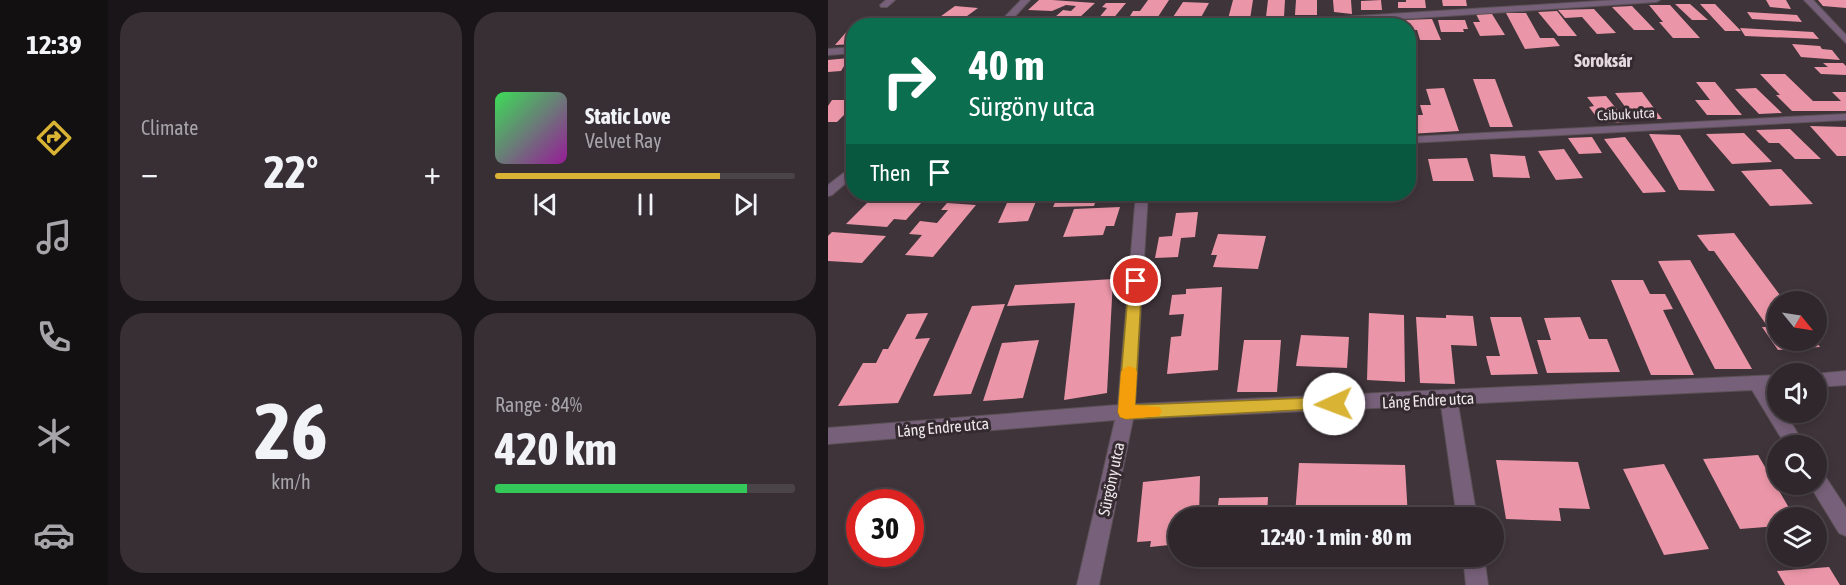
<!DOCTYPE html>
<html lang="en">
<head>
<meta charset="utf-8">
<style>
	:root { --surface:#2f272c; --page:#372f34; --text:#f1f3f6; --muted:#a7a5a9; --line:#4a4448; --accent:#d9b334 }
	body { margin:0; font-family:"Asap Condensed",sans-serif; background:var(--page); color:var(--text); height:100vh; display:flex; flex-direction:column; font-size:22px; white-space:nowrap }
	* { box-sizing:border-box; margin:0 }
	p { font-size:20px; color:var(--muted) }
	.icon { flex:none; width:33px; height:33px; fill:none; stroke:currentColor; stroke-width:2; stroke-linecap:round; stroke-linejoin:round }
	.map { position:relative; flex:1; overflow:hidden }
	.side { display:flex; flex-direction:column; gap:12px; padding:12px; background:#1a1518; width:720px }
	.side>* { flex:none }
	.guide { position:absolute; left:18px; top:18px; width:570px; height:183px; border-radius:24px; box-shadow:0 3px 9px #0003,0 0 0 2px var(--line); background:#0b6e4f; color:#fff; overflow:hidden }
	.needle { width:39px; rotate:120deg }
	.tools { position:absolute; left:939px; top:291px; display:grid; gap:12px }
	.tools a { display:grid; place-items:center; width:60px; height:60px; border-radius:50%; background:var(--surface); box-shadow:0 3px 9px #0003,0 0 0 2px var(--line); font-size:30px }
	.speed { position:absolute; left:18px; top:489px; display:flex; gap:12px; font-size:30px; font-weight:700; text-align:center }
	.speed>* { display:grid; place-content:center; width:78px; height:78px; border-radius:50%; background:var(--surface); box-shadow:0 3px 9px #0003,0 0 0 2px var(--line); line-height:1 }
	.speed .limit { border:9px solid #d22; background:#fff; color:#111 }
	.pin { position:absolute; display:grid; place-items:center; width:51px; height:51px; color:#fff; margin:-26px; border:3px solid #fff; border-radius:50%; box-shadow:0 2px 6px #0007 }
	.me { position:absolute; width:66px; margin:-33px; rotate:268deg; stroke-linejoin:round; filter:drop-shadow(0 0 4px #0008) }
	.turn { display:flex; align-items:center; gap:21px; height:126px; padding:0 24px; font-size:27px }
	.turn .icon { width:78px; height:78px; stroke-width:2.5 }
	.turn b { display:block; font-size:42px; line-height:51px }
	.then { display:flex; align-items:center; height:57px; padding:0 24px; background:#0003; gap:12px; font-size:22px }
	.big { font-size:45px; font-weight:700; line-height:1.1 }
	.side .card { flex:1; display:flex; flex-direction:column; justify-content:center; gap:9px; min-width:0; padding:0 21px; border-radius:24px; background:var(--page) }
	.side .dial { align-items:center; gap:0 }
	.dial b { font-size:78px; line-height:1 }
	.song { display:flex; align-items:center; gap:18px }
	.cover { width:72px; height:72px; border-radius:9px; background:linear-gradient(135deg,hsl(130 70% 55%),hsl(300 70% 35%)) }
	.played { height:6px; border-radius:3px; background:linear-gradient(90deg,var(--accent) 75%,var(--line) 75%) }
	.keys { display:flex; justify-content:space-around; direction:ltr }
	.heat { display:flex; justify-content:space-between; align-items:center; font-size:33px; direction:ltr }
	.charge { height:9px; border-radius:4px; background:linear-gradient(90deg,#34c759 84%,var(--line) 0) }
	.side .tiles { flex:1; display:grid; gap:12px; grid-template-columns:repeat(2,1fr) }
	.trip { position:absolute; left:340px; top:507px; width:336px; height:60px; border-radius:30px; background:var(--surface); box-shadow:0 3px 9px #0003,0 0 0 2px var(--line); font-weight:700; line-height:60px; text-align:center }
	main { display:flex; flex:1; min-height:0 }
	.tabs { display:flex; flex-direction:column; width:108px; justify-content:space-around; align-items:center; background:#131012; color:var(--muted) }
	.tabs .icon { width:42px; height:42px }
	.tabs .selected { color:var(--accent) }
	.tabs b { font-size:27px; color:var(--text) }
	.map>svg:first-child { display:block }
	.building { fill:#eb96a8 }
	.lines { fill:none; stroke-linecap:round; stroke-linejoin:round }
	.minor-casing { stroke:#5b5156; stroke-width:2 }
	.minor { fill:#776079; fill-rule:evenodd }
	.route { fill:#d9b334; stroke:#8d7422; stroke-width:1.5 }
	.slow { fill:#f59e0b }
	.labels { text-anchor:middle; stroke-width:6; stroke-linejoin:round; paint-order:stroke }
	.far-street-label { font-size:14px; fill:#ede7ea; stroke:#342a30 }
	.street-label { font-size:16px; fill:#ede7ea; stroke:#342a30 }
	.far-district-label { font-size:18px; font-weight:bold; fill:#e6d8df; stroke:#342a30 }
</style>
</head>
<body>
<main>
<nav class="tabs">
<b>12:39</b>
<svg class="icon selected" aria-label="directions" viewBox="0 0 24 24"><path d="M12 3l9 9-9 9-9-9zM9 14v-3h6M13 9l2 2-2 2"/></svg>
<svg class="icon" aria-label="music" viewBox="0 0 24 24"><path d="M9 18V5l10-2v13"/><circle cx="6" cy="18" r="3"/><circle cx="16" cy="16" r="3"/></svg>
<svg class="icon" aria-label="phone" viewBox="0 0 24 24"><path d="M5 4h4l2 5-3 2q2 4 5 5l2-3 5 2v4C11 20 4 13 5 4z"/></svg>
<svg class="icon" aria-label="climate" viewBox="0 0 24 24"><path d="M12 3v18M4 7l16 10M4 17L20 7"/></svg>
<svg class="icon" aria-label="car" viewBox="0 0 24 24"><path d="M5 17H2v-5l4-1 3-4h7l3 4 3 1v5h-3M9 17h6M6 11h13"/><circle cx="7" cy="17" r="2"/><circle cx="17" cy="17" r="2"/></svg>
</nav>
<section class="side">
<div class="tiles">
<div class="card"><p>Climate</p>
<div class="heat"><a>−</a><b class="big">22°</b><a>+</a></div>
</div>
<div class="card">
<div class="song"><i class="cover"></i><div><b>Static Love</b><p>Velvet Ray</p></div></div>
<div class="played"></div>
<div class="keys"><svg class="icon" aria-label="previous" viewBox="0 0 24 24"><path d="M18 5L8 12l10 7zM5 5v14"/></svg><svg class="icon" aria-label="pause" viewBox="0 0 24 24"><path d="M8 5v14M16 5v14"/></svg><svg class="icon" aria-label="next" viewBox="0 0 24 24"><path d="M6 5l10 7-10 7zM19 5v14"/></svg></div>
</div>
<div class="card dial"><b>26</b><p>km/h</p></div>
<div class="card"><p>Range · 84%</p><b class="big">420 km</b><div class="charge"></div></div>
</div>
</section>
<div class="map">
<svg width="1018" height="585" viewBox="0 0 1018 585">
	<rect width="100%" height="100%" fill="#3f343a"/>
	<path class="building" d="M211,0h13l43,3 -16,15 -24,-1 8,-7 8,1 5,-5 -10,-1 -14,6 -24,-1z
		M320,0h21l-17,26 -20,-1 7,-9h-9l3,-5h7z
		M405,0h20l-3,19h-22z
		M440,0h17l-1,17h-18z
		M468,0h21v15h-22z
		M505,0h18l1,14 -18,-2z
		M553,0l1,10h-21v-9z
		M578,0h19l1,8h-28v-6h8z
		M614,0h24l1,6h-24z
		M938,0h20l5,9 -21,-2z
		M990,0h28v8l-23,-2z
		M355,2l26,1 -10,18 -28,-1z
		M278,3h20l-19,23h-15l15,-18 -5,-1z
		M847,4h15l18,16h-16z
		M872,4h15l26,27h-16z
		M821,5h21l30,33h-27l-14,-16h4z
		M127,6l23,2 -15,11h-26z
		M804,6l23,24h-21l-22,-23z
		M766,9l22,24 -19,1 -15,-17 -17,1 -7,-8z
		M729,11l20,25h-19l-20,-24z
		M919,12l50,3 5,7 -50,-3z
		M678,13h20l14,25h14l6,8 -35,3z
		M648,14h16l13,21 -25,1 -7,-14h7z
		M604,19l9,21h-21l-3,-10h-8l-3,-10z
		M610,20h27l3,9h-5l1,3h-23z
		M54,21l-4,5h-24v18l-19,1 20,-23z
		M912,28l73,4 6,7 -74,-3z
		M964,44l28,2 2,3 10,1 8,10 -39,-3z
		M21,58l-8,13 -13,1v-12z
		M995,63h20l3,3v9l-25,-1 -7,-7h14z
		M932,74h25l28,27h28l-9,-9h14v19h-54l-16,-16h4z
		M645,79h22l18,48h-23z
		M868,82h19l27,33h-35l-12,-15h15z
		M616,88l15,43 -50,3 -1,-19h15l-3,-10h11l-5,-16z
		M928,88l26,25 -23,1 -24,-25z
		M814,92l20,27h-28l-19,-26z
		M778,96l21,26 -26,1 -12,-16 5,-1 -7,-9z
		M4,100h22v5l-17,17h-9v-16z
		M982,126l36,1v29h-9z
		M962,129l31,30h-26l-16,-16h-10l-13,-13z
		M916,133l28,29 -40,2 -26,-30z
		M821,134l31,1 35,56 -36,-1z
		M764,137l10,16 -23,1 -11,-16z
		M797,137l41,55 -23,1 -39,-54z
		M736,149l19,29 -27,2 -18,-29z
		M662,154l35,2 5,22 -37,-1z
		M639,158l7,23h-41l-5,-22z
		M953,169l32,35 -43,2 -29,-35z
		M48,194h39l-7,7 14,1 -16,18 -12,-1 -7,8 -41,-3z
		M183,194h28l-11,27 -30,2z
		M231,194h39l-4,12 -41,1z
		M119,203l29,2 -43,52 -28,-2 17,-20 -13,-1 11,-13 17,2 11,-13h-7z
		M292,207l-6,19h-8l-3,9 -40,2 11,-28z
		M370,212l-3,25 -14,1 -3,19 -23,1 4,-21 13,-1 4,-23z
		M4,232l54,4 -24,27 -34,-2v-25z
		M906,233l51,69h-7v38h37l5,7 -42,3 -16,-23h6l-54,-76h-5l-12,-16z
		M390,234l48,2 -8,33 -45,-2 4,-12h-6z
		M862,260l62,109h-37l-57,-108z
		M285,279l-6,114 -43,7 11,-97 -68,3 8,-21z
		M783,280h32l7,14h15l8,15 -10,1 31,65h-43z
		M394,287l-4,83 -51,4 4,-37 10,-1 3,-22 -15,1 3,-20 14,-1v-5z
		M177,304l-34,90 -38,2 39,-90z
		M100,313l-13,26 15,-1 -32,65 -60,3 25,-43h13l7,-14h5l19,-35z
		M541,313l35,2 1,67 -38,-2z
		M618,315l27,1 4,30 -26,-1 4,39 -35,-1 -4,-66 30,1z
		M662,317h31l17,57 -47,1 -5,-19h14z
		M752,317l9,22h18l13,33 -73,1 -10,-33h14l-7,-22z
		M473,335l48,2 -2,31 -51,-2z
		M211,340l-16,58 -40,3 19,-58z
		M416,340h37l-4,52h-40z
		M930,455l37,63h-17v8l-38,3 -37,-70z
		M668,460l82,2 12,47 -31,-1 2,13 -55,-2z
		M471,463l106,2 3,53 -113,-3z
		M836,464l45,85 -45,6 -41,-86z
		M372,476l-1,42h-20v26l-29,3 1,-6 -14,1 6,-60z
		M440,497l-1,21h-51l3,-20z
		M383,556h53l-1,6 -52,1z
		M1001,567l11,18h-55l-8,-14z"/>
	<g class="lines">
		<defs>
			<path id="minor" d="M58,0h9l-8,7h-6l-1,-2z
				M193,0h9l-24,26h-10z
				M788,0h44l-4,2 -361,24h-54l4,-3z
				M976,0h9l33,35v8z
				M26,47v6l-26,2v-6z
				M1018,114v6l-438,23v-6z
				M26,165v11l-22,19 -4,1v-11z
				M308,194h12l-13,210 643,-29v14h-8l8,12v11h7l20,34h-19l-34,-56 -294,14 19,114h-20l-16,-113 -308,14 -34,166h-22l38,-165 -287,24v-16l290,-23z
				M1018,371v14l-30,2 -1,-13z
				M988,470l7,3 23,35v28l-7,-3 -30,-49h7z
				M635,556h21l4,29h-22z"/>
		</defs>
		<use href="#minor" class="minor-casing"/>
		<use href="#minor" class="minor"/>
	</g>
	<path class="route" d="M308,276l6,5 -7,124 199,-8 5,2 2,5 -2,4 -213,11 -6,-2 -2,-5 11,-131z"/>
	<path class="slow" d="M301,366l6,2 2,4 -2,33 24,2 3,4 -3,5 -33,3 -6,-2 -2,-5 3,-40 3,-4z"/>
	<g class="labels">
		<g class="far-street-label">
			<text transform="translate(798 114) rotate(-3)" y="5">Csibuk utca</text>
		</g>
		<g class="street-label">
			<text transform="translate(600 400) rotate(-3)" y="6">Láng Endre utca</text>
			<text transform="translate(115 427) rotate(-5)" y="6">Láng Endre utca</text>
			<text transform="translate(283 479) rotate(-78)" y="6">Sürgöny utca</text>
		</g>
		<g class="far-district-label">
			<text x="775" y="67">Soroksár</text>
		</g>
	</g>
</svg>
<div class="tools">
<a><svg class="needle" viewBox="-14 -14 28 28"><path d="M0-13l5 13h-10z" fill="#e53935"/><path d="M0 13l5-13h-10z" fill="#a7a5a9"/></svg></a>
<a><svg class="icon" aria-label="sound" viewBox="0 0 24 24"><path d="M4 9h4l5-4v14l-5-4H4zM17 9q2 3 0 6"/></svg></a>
<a><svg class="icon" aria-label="search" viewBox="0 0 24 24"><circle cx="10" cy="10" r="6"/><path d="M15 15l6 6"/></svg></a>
<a><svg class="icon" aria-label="layers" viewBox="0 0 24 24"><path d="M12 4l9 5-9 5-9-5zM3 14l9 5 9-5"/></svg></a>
</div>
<div class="speed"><div class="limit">30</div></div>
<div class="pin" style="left:308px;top:281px;background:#d93025"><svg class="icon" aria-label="arrive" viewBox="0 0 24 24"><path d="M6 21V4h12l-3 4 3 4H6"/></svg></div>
<svg class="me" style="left:506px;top:404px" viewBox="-20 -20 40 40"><circle r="19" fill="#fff"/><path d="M0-13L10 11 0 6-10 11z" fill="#d9b334"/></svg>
<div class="trip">12:40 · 1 min · 80 m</div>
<div class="guide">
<div class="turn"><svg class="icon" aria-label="right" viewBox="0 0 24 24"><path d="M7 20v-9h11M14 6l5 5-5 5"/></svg><div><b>40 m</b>Sürgöny utca</div></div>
<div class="then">Then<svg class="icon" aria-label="arrive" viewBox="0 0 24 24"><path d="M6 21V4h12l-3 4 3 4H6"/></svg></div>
</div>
</div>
</main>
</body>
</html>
